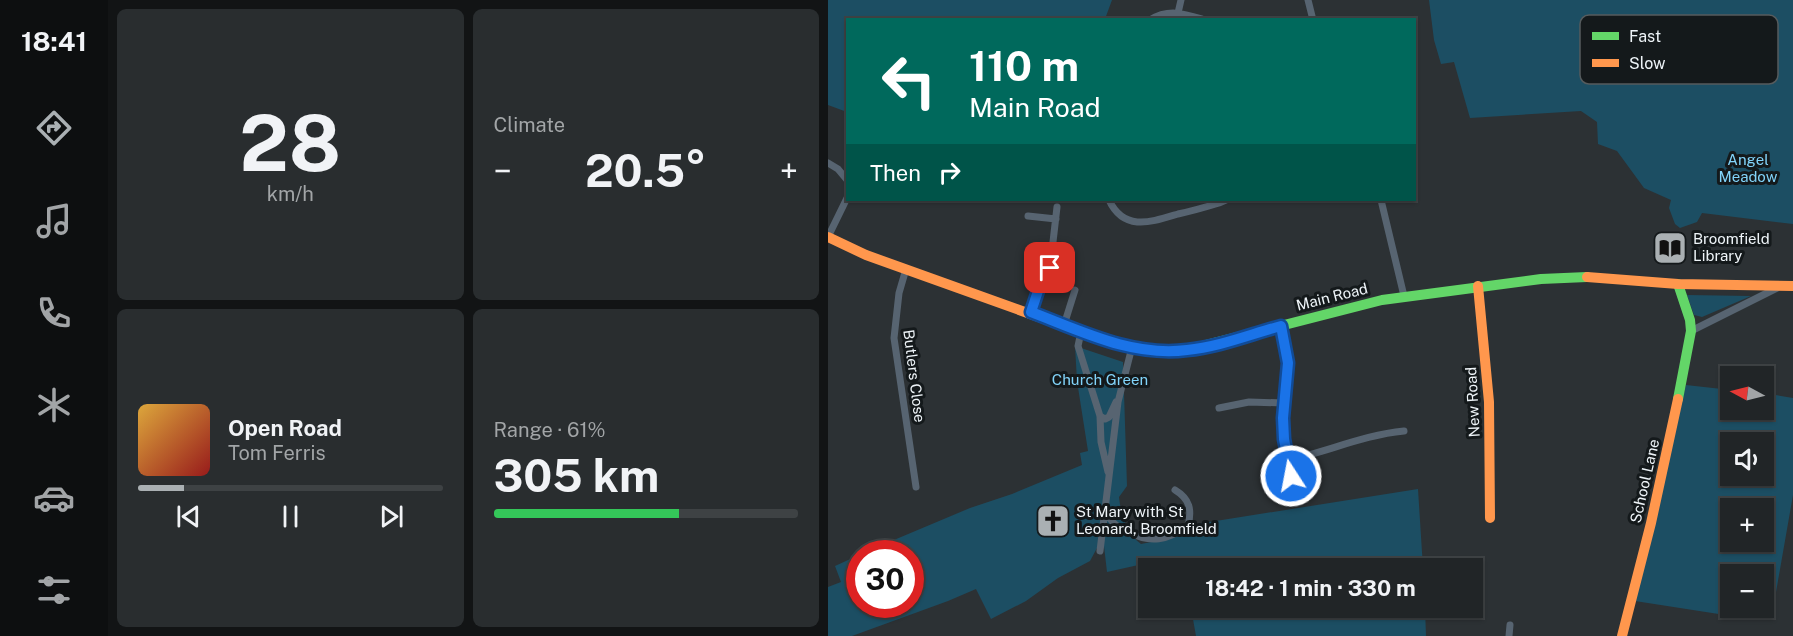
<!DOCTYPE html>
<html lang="en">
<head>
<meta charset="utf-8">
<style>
	:root { --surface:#212527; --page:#292d2f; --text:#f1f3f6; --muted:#a2a5a7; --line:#3e4244; --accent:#aab0b3 }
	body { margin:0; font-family:"Public Sans",sans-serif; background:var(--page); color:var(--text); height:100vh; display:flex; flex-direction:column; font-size:22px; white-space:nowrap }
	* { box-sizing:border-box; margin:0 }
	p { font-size:20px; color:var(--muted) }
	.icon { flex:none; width:33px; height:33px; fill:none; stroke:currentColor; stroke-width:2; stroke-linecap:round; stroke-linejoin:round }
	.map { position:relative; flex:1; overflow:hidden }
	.panel { display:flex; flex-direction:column; gap:9px; padding:9px; background:#121415; width:720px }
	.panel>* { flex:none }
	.guide { position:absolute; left:18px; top:18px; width:570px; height:183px; border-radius:0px; box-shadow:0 2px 4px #0004,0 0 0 2px var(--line); background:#00695c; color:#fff; overflow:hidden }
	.needle { width:39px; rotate:277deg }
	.tools { position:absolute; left:892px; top:366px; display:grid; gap:12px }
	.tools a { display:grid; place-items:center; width:54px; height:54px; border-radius:0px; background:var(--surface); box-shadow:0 2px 4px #0004,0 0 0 2px var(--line); font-size:30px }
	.speed { position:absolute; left:18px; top:540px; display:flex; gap:12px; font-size:30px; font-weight:700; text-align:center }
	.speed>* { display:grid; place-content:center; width:78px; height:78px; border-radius:50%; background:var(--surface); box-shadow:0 2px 4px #0004,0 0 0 2px var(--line); line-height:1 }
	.speed .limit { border:9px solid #d22; background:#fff; color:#111 }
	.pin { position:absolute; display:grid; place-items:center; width:51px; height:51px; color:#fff; margin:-26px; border-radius:12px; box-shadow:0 3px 9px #0006 }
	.me { position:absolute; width:66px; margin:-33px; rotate:349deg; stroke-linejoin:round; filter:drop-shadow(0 0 4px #0008) }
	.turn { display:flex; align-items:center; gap:21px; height:126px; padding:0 24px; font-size:27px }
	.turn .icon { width:78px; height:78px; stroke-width:2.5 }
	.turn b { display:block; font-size:42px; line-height:51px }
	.then { display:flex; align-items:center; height:57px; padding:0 24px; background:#0003; gap:12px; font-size:22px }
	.big { font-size:45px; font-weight:700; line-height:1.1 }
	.panel .card { flex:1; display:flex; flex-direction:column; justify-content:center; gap:9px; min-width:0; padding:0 21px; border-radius:9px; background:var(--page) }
	.panel .dial { align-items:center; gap:0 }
	.dial b { font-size:78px; line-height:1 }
	.song { display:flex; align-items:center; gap:18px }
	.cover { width:72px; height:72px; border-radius:9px; background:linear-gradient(135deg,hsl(40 70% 55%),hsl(0 70% 35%)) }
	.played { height:6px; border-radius:3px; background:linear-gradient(90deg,var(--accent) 15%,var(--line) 15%) }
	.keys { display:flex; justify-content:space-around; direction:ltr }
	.heat { display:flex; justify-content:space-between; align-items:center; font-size:33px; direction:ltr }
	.charge { height:9px; border-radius:4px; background:linear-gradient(90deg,#34c759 61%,var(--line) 0) }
	.panel .tiles { flex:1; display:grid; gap:9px; grid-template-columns:repeat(2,1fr) }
	.trip { position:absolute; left:310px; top:558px; width:345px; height:60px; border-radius:0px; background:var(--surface); box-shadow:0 2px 4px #0004,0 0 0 2px var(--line); font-weight:700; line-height:60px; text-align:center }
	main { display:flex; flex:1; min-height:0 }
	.dock { display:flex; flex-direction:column; width:108px; justify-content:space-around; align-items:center; background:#0d0f10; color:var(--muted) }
	.dock .icon { width:42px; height:42px }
	.dock .on { color:var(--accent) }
	.dock b { font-size:27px; color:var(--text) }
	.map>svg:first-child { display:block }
	.green { fill:#1c4e63; fill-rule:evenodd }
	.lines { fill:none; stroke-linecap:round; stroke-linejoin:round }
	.street { stroke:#576471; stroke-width:7 }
	.fast { stroke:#63d668; stroke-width:10 }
	.slow { stroke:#ff974d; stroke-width:10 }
	.route-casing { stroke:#114b97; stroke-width:15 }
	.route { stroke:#1a73e8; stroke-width:10 }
	.labels { text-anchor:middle; stroke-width:6; stroke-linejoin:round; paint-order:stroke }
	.park-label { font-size:15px; fill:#82d4fa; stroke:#14191b }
	.poi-label { font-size:15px; fill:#eef4f8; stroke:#14191b; text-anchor:start }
	.street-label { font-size:15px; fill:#eef4f8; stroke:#14191b }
	.key { fill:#14191b; stroke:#555b5d; stroke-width:1.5 }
	.key-label { font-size:16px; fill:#eef4f8 }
</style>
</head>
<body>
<main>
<nav class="dock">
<b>18:41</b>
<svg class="icon on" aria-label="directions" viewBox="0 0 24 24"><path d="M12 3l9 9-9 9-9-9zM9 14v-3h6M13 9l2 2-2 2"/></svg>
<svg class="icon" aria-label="music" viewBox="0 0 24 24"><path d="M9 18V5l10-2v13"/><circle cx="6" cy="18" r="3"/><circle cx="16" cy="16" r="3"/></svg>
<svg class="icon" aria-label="phone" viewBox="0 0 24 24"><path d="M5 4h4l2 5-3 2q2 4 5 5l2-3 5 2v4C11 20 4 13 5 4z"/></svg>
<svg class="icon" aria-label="climate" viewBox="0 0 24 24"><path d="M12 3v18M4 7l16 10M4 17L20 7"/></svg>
<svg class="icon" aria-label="car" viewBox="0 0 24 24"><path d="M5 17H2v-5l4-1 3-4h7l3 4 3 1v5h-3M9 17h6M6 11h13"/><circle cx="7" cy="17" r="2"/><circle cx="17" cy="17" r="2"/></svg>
<svg class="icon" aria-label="filters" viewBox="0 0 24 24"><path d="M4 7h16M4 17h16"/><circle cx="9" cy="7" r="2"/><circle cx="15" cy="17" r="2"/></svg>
</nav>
<section class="panel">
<div class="tiles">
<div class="card dial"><b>28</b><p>km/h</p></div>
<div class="card"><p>Climate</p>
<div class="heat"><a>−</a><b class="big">20.5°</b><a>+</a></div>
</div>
<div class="card">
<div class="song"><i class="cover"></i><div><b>Open Road</b><p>Tom Ferris</p></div></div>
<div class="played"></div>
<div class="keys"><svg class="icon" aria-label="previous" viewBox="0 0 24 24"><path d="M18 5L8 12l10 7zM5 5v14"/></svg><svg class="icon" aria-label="pause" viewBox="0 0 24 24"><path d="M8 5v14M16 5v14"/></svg><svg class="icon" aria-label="next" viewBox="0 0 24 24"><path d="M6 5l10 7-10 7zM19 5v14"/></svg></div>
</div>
<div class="card"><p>Range · 61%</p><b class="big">305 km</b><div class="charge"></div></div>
</div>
</section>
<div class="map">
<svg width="965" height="636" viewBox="0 0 965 636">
	<rect width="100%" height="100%" fill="#2c3134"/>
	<path class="green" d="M0,0h284l-7,19 -257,1 -1,92 -19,-7z
		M601,0h364v224l-91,-11 -5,9 -17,6 -5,-4 -6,-16 2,-8 -27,-12 -27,-37 -19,-7 -1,-22 -16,-11 -111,7 -16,-56 -13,2 -7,-24z
		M859,295l64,1 -49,21 -8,-2z
		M247,346l48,16 4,124 -8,11c2,18 7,36 22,47l35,-7 21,-13 221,-35 5,79h-268l-3,-6 -45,10 -3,-26 -7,2 -7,13 -32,17 -32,23 -35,18 -15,-30 -28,12 -96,35h-24v-49l13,-5 -6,-16 24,-11 1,49h50v-50l-47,-1 107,-45 42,-14 70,-29 -2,-12 8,-2 -11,-70z
		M858,385l45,5v20h33v-17l29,5v97l-21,120h-47l-90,-14zM903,442h33v34h-33zM903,508h33v34h-33zM903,574h33v34h-33z
		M363,608h234l1,28h-230z"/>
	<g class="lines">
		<path class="street" d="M480,0l5,20
			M350,13l3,-13
			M322,20c19,-12 35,-6 55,0
			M0,163l10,6 10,12
			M281,200c15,32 42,22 69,14 14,-3 28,-7 41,-11l7,-3
			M553,200l23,96
			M200,216l28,3
			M0,237l20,-41
			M78,269l-7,24 -5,45 22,149
			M203,312l9,-27 10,-17 7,-61
			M236,325l11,-35
			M453,326l7,37 -5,55 1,21 10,52
			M863,331l86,-43
			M253,332l-3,14 22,70 1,26 7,30
			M391,408l30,-6 35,1
			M272,416l5,3 4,-2 7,-15
			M460,460c39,-8 75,-25 116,-29
			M276,510c8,13 11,15 24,22 23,12 39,8 60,-6 4,-16 2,-27 -13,-36
			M272,551l18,-149 14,-55
			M681,636l1,-11"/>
		<path class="fast" d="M247,330l35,12 37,8h39l196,-50 159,-21 46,-2
			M850,399l13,-68 -1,-11 -12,-36"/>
		<path class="slow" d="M0,237l38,18 209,75
			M759,277l91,7 115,2
			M650,286l11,116 1,116
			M794,636l29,-113 27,-124"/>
	</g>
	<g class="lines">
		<defs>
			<path id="route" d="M222,268l-10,17 -9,27c50,19 101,45 156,38 32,-3 64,-16 94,-24l7,37 -5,55 1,21 7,37"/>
		</defs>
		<use href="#route" class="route-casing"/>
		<use href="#route" class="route"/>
	</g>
	<defs>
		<symbol id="library-square" viewBox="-11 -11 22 22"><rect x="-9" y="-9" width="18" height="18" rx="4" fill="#aab0b3" stroke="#14191b"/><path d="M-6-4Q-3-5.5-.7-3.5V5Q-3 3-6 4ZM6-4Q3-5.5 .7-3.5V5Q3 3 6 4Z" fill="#111"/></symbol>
		<symbol id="church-square" viewBox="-11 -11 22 22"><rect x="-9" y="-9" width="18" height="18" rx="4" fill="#aab0b3" stroke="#14191b"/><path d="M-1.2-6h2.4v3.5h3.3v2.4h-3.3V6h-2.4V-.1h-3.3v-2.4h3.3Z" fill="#111"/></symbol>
	</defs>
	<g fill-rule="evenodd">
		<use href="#library-square" x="823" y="229" width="38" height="38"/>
		<use href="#church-square" x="206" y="502" width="38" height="38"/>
	</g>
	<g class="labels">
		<g class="park-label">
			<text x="920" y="165">Angel<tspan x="920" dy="17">Meadow</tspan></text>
			<text x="272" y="385">Church Green</text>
		</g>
		<g class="poi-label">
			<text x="865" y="244">Broomfield<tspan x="865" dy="17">Library</tspan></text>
			<text x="248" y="517">St Mary with St<tspan x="248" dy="17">Leonard, Broomfield</tspan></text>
		</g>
		<g class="street-label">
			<text transform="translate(504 297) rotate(-14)" y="5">Main Road</text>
			<text transform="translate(86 376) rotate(83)" y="5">Butlers Close</text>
			<text transform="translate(645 402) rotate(-93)" y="5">New Road</text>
			<text transform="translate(817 481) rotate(-77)" y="5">School Lane</text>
		</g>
	</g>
	<rect x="752" y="15" width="198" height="69" rx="9" class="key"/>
	<rect x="764" y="32" width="27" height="8" fill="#63d668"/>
	<rect x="764" y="59" width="27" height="8" fill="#ff974d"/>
	<g class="key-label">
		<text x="801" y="42">Fast</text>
		<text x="801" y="69">Slow</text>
	</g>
</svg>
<div class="tools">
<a><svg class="needle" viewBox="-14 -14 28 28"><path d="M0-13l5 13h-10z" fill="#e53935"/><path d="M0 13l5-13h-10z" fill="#a2a5a7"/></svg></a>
<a><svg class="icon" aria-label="sound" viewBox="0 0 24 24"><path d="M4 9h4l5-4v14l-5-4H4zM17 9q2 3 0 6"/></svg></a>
<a>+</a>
<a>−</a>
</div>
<div class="speed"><div class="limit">30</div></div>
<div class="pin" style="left:222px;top:268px;background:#d93025"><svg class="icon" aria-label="arrive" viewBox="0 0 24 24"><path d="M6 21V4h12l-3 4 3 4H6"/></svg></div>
<svg class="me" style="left:463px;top:476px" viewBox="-20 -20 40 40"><circle r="17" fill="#1a73e8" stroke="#fff" stroke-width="3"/><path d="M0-11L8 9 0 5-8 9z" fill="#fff"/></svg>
<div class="trip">18:42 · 1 min · 330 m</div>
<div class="guide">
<div class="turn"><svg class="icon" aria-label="left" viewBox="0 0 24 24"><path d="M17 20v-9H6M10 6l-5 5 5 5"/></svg><div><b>110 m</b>Main Road</div></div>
<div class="then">Then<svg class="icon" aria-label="right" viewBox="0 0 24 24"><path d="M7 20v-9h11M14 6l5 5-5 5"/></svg></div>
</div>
</div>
</main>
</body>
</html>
